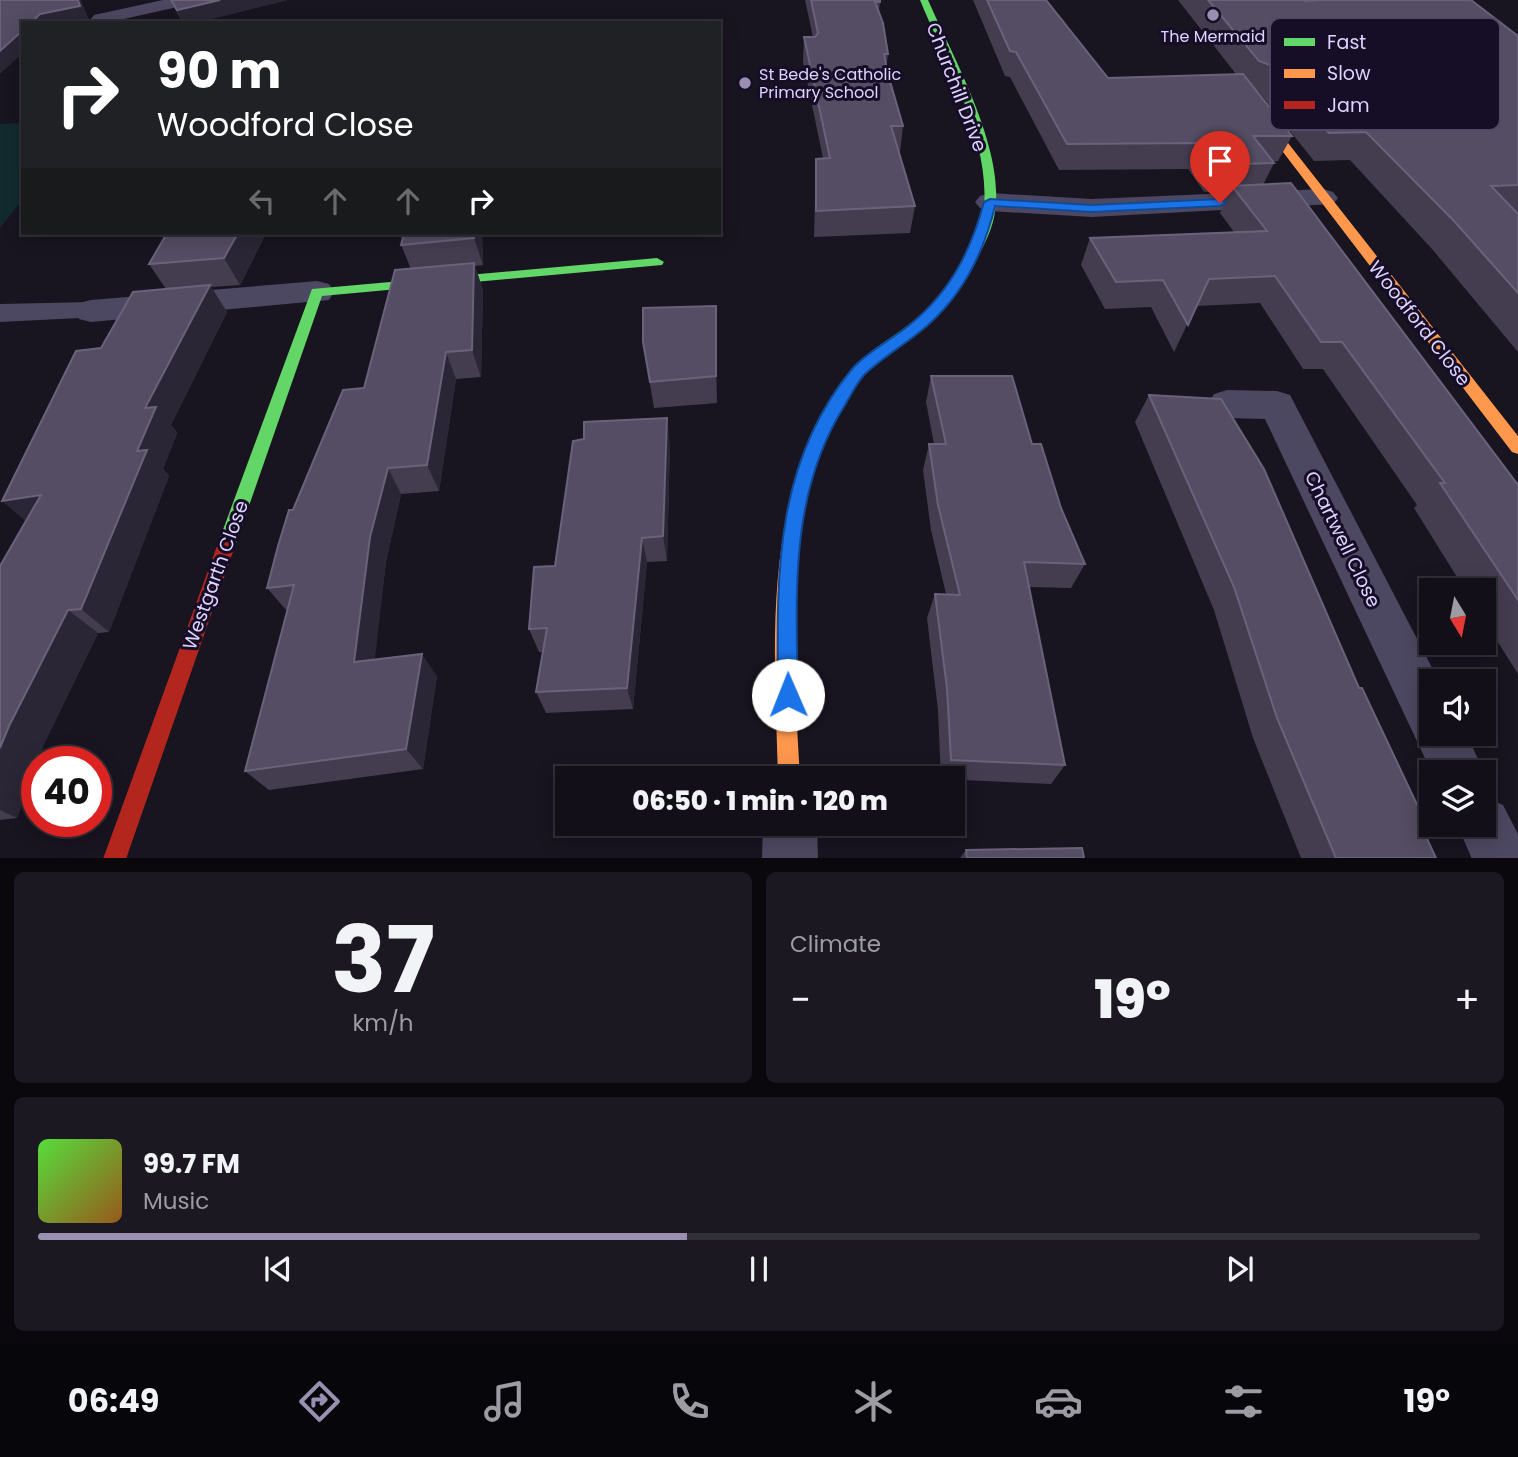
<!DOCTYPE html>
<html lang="en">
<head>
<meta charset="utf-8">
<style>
	:root { --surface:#120f18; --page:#1b1821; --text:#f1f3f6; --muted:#9c9ca2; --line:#312f37; --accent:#9990b1 }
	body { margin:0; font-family:Poppins,sans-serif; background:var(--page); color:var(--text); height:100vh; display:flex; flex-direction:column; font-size:26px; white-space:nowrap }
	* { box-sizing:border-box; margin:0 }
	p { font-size:23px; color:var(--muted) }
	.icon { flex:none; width:38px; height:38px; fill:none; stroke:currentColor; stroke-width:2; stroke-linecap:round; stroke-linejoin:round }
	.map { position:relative; height:858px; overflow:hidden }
	.drawer { display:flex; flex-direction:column; gap:14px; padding:14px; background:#0a080d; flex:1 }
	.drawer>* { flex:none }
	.banner { position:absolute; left:21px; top:21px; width:700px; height:214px; border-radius:0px; box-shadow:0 4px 18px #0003,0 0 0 2px var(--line); background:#202124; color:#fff; overflow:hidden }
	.needle { width:46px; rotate:170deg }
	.controls { position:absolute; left:1419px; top:578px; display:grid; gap:14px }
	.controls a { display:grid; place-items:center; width:77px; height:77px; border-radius:0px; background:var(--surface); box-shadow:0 4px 18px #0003,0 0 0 2px var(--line); font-size:35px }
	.speed { position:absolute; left:21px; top:746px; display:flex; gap:14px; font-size:35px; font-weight:700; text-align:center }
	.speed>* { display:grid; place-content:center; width:91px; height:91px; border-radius:50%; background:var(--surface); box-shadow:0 4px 18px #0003,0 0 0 2px var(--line); line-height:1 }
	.speed .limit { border:10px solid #d22; background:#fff; color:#111 }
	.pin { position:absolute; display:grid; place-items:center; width:60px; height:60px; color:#fff; margin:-72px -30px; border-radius:50% 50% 50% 0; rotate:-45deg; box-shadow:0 0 7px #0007 }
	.pin .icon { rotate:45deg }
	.me { position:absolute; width:77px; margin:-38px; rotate:359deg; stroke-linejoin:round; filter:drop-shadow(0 0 5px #0008) }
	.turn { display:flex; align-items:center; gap:24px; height:147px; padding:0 21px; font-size:32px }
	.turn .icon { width:91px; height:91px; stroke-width:2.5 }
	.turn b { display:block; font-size:49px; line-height:60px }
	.lanes { display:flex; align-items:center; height:66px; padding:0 21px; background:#0003; justify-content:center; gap:35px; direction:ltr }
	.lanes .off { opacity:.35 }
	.big { font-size:52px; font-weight:800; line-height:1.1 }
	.drawer .tile { flex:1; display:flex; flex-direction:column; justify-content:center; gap:10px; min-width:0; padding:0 24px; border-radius:10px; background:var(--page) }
	.drawer .dial { align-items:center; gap:0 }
	.dial b { font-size:91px; line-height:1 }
	.song { display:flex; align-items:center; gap:21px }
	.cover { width:84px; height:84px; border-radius:10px; background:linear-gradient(135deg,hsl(110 70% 55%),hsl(30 70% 35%)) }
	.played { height:7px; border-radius:4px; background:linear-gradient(90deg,var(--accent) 45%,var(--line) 45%) }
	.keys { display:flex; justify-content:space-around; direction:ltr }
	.heat { display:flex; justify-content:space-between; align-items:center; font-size:38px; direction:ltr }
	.drawer .tiles { flex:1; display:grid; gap:14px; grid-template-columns:1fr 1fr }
	.tile:last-child { grid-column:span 2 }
	.trip { position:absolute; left:555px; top:766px; width:410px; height:70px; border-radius:0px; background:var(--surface); box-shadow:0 4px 18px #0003,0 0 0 2px var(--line); font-weight:800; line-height:70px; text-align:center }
	.menu { display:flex; height:112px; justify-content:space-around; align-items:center; background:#07060a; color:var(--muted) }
	.menu .icon { width:49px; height:49px }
	.menu .active { color:var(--accent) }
	.menu b { font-size:32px; color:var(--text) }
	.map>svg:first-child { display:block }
	.green { fill:#122a2e }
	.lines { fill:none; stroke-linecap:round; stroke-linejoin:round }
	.lane { fill:#4d4861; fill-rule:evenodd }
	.street { fill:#4d4861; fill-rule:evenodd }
	.fast { fill:#63d668; fill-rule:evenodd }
	.slow { fill:#ff974d; fill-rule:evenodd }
	.jam { fill:#b3261e; fill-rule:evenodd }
	.wall { fill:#443d50 }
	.shaded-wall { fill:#2b2635 }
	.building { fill:#544d63; stroke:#6a627b; stroke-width:2 }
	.route { fill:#1a73e8; stroke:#114b97; stroke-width:2 }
	.poi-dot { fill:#9990b1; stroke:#160e26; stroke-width:2.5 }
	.labels { text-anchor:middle; stroke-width:6; stroke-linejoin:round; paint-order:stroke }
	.far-poi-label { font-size:16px; fill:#ded3ff; stroke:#160e26 }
	.street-label { font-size:19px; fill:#ded3ff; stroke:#160e26 }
	.key { fill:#160e26; stroke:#524967; stroke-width:2 }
	.key-label { font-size:19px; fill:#ded3ff }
</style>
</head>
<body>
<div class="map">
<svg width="1518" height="859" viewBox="0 0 1518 859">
	<rect width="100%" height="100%" fill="#181420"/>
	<path class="green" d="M23,123v76l-23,29v-104z"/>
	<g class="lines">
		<path class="lane" d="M163,0h30l-2,4 -85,19h-12l-3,-4 3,-4z
			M91,302l9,3 4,6 -4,6 -100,5v-18z"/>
		<path class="street" d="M1323,189l10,3 5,6 -5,6 -241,13 -102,-6 -10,-3 -5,-6 5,-6 10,-3 102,6z
			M317,281l12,3 5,8 -5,8 -238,22 -12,-3 -5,-8 5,-8 12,-3z
			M1227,390l50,1 13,4 149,286h-7v52h34l18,39 -52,1 -167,-354 -38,-1 -13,-4 -6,-10 6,-10z
			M1484,797l19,8 15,29v25h-46l-15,-35h27z
			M763,824h54l1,35h-56z"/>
		<path class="fast" d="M920,0h8c25,57 77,149 67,211 -2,18 -11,34 -19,49 -11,21 -23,40 -39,57 -21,20 -47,33 -67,52 -26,25 -36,56 -52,86h-12l-2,-4c15,-32 30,-66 56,-90 20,-18 44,-31 64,-48 16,-15 28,-32 38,-51 9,-17 20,-35 22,-55 6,-68 -39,-146 -64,-207z
			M657,258l7,4 -2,3 -340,31 -87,250 -3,5 -6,2 -6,-2 -3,-5 95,-257z"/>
		<path class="slow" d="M1251,106h8l259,330v18l-6,-2 -261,-342z
			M812,445l6,2 2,4c-36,113 -26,212 -20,328h-22c-3,-117 -12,-215 26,-328l2,-4z"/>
		<path class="jam" d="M226,539l6,2 3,5 -109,313h-23l114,-313 3,-5z"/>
	</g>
	<path class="wall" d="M170,0h117l-93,23h-11z
		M805,0h75l-1,13 9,41 -2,16 17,56 -3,26h-2l17,54 -5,27 -96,4 2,-78 7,-1 -20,-96 1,-25h9z
		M973,0h73l62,78 128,-4 -58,-74h126l214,36v177h-1l1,1v138l-86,-103 -82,-89 -36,1 -56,-70h-2l36,45 -14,25 -5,1 1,1 -11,22 255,300v189l-34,-54v-30h-19l-51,-82 3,-3 -94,-136h-20l-43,-66 -64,3 -22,46 -23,-45 -46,2 -24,-44 9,-27 144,-6 -14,-19 10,-23 -26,2 -16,-23 -129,1 -49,-93 -5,-1z
		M167,233h99l-26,52 -29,2 16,25 -56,113 6,8 -14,36 6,7 -60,156 -11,1 -55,113 -5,15h-1l-20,57 -17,2v-254l25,-45 76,-173 65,-59 -17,-25z
		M404,233h78l1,32 -8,1 8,24 -2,87 -25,2 -17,112 -38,3 -15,68 -12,98 63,16 -14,93 -154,21 -24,-19 42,-160 -20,-23 26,-78 71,-122 47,-119 -10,-24z
		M716,306l1,97 -63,5 -11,-66z
		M931,376l101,68 53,120 -14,24 -42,-1 36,178 -14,19 -110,-5 -3,-69 -11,-92 8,-24h11l-15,-64 -8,-60 6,-26h5l-8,-42z
		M1149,395l210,293 70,142 -5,3 12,25h-135l-48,-120 -39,-128 -79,-188z
		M670,445l-3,116 -20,1 -14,147 -87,4 -10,-21 7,-40h-4l-10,-23 26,-63z
		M966,850l118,8h-124z"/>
	<path class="shaded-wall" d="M78,0h3l8,20 -15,3h-43l9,-9z
		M220,0h67l-93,23h-11l-6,-13z
		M23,30v23l-23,21v-23z
		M238,233h28l-26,52 -16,-27z
		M474,233h8l1,32 -9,-27z
		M474,263l9,27 -2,87 -9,-27z
		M210,285l17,27 -56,113 6,8 -14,36 6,7 -60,156 -28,-23 56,-158 8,-43z
		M716,306l1,27v70l-1,-27z
		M446,352l10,27 -17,112 -12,-26z
		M667,418l3,27 -3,116 -4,-25z
		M388,468l13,26 -15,68 -14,122 -18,-22 16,-125z
		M41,495l-10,31 -29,-25z
		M642,538l5,24 -14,147 -6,-21z
		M68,610l30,23 -55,113 -5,15h-1v3l-20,54 -17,-8v-62l9,-22z
		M422,654l15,22 -14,93 -17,-20z"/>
	<path class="building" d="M0,0h78l2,6 -40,8 -9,9h-8v7l-23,21z
		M171,0h49l-43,10z
		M811,0h69v2h-5l8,21 5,31h-4l3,17 16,55h-12l24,80 -99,5v-52l14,-1 -26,-121h11l3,-4z
		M987,0h59l62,78 135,-4 49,62h-39l21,27 -58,2 -17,-22 -132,1 -51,-92 -6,-1z
		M1208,0h96l1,1 14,-1h152l47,36v149l-27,1 27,28v79l-64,-72 -88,-89 -37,1 -59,-68 -11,-4z
		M1291,183l227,302v115l-78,-117h5l-103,-141h-21l-46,-66 -66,3 -21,46 -25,-45 -47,2 -26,-44 177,-7 -35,-45z
		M167,233h71l-14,25 -75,6z
		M404,233h70v5l-73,7z
		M474,263l-2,87 -26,2 -19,113 -39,3 -18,69 -16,125 68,-8 -16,95 -161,22 49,-186 -27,3 11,-42 11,-36h4l50,-120 21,-2 31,-118z
		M210,285l-65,123 11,-1 -19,44 10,-1 -66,159 -13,1 -59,116 -9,22v-182l41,-71 -39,6 74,-150 25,-3 32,-56z
		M716,306v70l-66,6 -7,-40v-34z
		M931,376h81l20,68h9l20,64 24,56 -61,-2 41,203 -114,-5 -4,-72 -12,-94 25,1 -22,-90 -9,-61h17z
		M1149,395l72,4 43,70 95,219h3l67,142 -7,-2 14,30h-100l-59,-140 -43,-131z
		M667,418l-4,118 -21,2 -15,150 -91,4 11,-64 -18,1 5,-62 21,-1 18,-125 11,-2v-17z
		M1082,848l2,10h-117l-1,-8z"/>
	<path class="route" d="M990,199l102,6 128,-6 6,4 -6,3 -128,6 -97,-6c-11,46 -31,87 -67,119 -19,17 -44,31 -63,49 -8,8 -14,21 -20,31 -56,88 -49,190 -47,290l-3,7 -7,3 -7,-3 -3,-7c-1,-117 -5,-230 74,-326 13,-15 35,-27 51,-39 44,-33 67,-75 81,-128z"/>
	<g class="poi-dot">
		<circle cx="1213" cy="15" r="7"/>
		<circle cx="745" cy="83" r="7"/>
	</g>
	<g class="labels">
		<g class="far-poi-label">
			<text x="1213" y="42">The Mermaid</text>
			<text x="759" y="80" text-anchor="start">St Bede's Catholic<tspan x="759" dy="18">Primary School</tspan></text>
		</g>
		<g class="street-label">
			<text transform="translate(957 87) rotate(69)" y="7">Churchill Drive</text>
			<text transform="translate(1420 323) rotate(52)" y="7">Woodford Close</text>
			<text transform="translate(1343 539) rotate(64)" y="7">Chartwell Close</text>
			<text transform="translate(215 575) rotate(-70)" y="7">Westgarth Close</text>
		</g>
	</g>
	<rect x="1270" y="18" width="230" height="112" rx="10" class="key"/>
	<rect x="1284" y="38" width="31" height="8" fill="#63d668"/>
	<rect x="1284" y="69" width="31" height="9" fill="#ff974d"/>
	<rect x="1284" y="101" width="31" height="8" fill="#b3261e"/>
	<g class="key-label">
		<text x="1327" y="49">Fast</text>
		<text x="1327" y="80">Slow</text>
		<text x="1327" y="112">Jam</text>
	</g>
</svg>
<div class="controls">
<a><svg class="needle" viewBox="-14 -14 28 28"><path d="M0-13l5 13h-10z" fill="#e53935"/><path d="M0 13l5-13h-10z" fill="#9c9ca2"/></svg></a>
<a><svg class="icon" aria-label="sound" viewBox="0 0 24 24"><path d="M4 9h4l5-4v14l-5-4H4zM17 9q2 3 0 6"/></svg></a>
<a><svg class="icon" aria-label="layers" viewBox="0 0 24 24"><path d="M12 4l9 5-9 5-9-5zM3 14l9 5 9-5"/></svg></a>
</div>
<div class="speed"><div class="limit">40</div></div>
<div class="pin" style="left:1220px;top:203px;background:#d93025"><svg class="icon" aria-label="arrive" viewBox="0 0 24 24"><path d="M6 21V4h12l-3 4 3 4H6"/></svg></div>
<svg class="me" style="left:788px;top:695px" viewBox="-20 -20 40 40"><circle r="19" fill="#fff"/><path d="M0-13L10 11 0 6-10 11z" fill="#1a73e8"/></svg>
<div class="trip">06:50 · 1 min · 120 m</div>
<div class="banner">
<div class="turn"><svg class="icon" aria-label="right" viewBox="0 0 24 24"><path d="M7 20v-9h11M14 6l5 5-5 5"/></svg><div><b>90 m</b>Woodford Close</div></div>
<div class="lanes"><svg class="icon off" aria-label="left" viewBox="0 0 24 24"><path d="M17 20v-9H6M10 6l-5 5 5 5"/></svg><svg class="icon off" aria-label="ahead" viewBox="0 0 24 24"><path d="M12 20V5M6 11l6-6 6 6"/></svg><svg class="icon off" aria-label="ahead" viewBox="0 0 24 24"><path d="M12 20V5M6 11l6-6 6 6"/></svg><svg class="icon" aria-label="right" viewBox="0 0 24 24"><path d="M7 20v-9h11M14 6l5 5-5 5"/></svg></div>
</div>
</div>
<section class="drawer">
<div class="tiles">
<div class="tile dial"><b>37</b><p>km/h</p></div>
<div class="tile"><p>Climate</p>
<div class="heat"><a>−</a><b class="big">19°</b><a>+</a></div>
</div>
<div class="tile">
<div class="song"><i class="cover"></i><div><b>99.7 FM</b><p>Music</p></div></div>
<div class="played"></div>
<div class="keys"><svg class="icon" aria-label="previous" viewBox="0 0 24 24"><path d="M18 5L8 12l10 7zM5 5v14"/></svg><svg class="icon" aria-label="pause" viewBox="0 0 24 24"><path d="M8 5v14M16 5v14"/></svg><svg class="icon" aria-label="next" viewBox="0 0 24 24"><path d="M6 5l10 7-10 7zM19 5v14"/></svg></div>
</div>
</div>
</section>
<nav class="menu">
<b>06:49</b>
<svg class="icon active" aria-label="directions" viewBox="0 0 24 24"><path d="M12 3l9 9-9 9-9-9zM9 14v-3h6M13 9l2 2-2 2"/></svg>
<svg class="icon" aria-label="music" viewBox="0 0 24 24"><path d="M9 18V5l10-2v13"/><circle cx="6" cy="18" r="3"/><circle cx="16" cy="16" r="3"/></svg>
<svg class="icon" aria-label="phone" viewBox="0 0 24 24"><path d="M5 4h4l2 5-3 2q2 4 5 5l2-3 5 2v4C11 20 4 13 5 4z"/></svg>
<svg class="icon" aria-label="climate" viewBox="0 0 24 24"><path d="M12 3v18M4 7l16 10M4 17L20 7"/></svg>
<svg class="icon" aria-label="car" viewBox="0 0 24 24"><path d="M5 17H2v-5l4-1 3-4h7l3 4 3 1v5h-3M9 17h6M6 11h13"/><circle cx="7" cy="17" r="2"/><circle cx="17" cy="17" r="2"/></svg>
<svg class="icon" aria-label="filters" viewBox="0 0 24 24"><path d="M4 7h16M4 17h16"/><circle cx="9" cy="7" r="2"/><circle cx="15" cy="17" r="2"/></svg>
<b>19°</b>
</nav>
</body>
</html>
